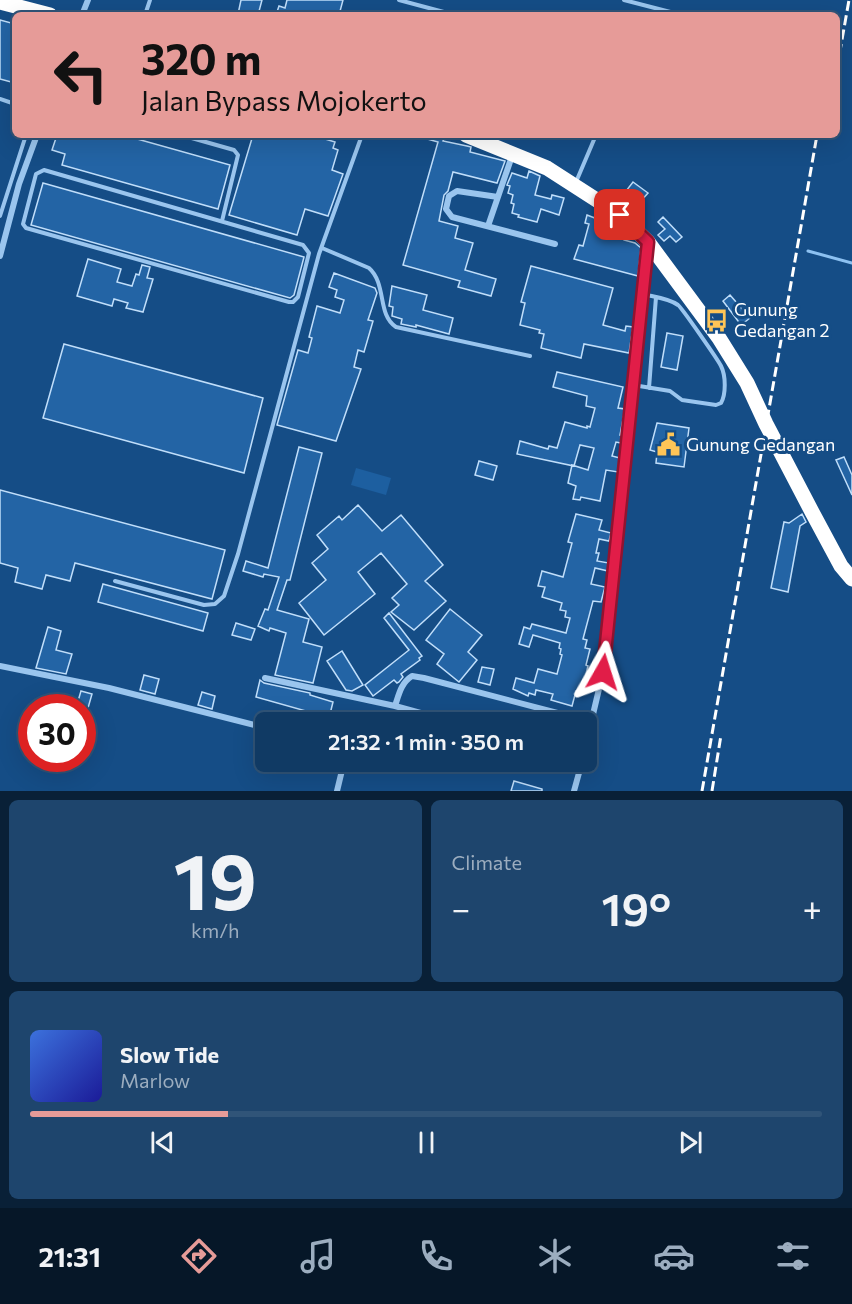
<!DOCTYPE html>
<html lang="en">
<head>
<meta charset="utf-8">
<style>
	:root { --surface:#103a64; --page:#1e456d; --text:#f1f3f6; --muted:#9cadbf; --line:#305478; --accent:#e69b98 }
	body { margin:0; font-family:Commissioner,sans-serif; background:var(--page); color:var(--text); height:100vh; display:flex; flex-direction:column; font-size:22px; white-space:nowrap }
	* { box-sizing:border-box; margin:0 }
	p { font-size:20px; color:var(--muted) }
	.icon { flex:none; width:33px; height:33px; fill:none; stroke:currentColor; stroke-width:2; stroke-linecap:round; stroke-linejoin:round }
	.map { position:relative; height:791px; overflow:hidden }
	.sheet { display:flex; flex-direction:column; gap:9px; padding:9px; background:#092037; flex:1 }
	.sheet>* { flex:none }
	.top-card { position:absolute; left:12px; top:12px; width:828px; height:126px; border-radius:9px; box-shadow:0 6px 24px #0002,0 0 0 2px var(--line); background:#e69b98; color:#111; overflow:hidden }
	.speed { position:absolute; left:18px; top:694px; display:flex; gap:12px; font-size:30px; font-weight:700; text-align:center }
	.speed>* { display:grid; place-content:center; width:78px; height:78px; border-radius:50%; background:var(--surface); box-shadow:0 6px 24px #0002,0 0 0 2px var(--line); line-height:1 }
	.speed .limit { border:9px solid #d22; background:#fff; color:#111 }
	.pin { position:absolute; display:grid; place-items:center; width:51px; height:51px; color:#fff; margin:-26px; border-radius:12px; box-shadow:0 3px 9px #0006 }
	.me { position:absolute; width:66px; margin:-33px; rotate:6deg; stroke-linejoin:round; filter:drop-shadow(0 0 4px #0008) }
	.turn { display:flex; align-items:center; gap:21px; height:126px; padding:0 30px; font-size:27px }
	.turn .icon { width:78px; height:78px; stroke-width:2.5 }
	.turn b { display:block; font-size:42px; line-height:51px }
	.big { font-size:45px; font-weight:600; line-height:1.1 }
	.sheet .card { flex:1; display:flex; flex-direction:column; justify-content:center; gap:9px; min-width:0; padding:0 21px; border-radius:9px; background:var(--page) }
	.sheet .dial { align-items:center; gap:0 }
	.dial b { font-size:78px; line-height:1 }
	.song { display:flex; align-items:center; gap:18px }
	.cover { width:72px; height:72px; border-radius:9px; background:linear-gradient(135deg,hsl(220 70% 55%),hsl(240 70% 35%)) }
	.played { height:6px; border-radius:3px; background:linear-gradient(90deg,var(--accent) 25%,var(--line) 25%) }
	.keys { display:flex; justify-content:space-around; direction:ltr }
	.heat { display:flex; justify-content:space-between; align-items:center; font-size:33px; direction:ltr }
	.sheet .tiles { flex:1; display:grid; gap:9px; grid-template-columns:1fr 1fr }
	.card:last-child { grid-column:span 2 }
	.trip { position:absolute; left:255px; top:712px; width:342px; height:60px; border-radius:9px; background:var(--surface); box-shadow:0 6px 24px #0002,0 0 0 2px var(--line); font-weight:600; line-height:60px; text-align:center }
	.dock { display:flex; height:96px; justify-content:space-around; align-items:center; background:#061728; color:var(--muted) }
	.dock .icon { width:42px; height:42px }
	.dock .active { color:var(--accent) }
	.dock b { font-size:27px; color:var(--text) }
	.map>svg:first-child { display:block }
	.green { fill:#1d5fa0 }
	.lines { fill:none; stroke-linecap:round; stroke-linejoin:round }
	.stream { stroke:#8cc1f1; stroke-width:3 }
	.building { fill:#2364a5; stroke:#c0defa; stroke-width:1.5 }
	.lane { stroke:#9ac5ee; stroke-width:4 }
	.street { stroke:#9ac5ee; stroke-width:6 }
	.highway { stroke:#fff; stroke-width:15 }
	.rail { stroke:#fff; stroke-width:3; stroke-dasharray:10 4.5; stroke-linecap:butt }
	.route-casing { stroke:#92132f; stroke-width:15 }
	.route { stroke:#e11d48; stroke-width:10 }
	.labels { text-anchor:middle; stroke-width:6; stroke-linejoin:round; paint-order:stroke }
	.poi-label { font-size:18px; fill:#fff; stroke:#154d86; text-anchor:start }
</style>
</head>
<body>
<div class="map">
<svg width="852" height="791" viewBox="0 0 852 791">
	<rect width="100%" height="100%" fill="#154d86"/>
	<path class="green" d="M356,468l35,10 -5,17 -35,-10z"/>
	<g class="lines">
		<path class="stream" d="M808,251l44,12"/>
	</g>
	<path class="building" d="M241,0h21l-4,15 -20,-1z
		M287,0h56l-4,15h-63l3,-9 6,2z
		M0,20l15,4v59l-15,-4z
		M57,135h66l107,30 -12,44 -156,-44 3,-11 -13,-4z
		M253,135h59l23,7 -2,6 5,2 -6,20 11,4 -15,42 -23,-7 -8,26 -68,-20z
		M420,135h25l-2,6 24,5 4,1 -1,5 35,9 -8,22 -44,-11 -5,19 -4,4 -5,26 19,5 -3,12 18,5 -8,27 31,9 -5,17 -33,-9 2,-6 -57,-16 35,-123 -18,-5z
		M529,171l11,5 -5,19 16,4 1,-4 12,3 -5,17 -18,-6 -4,13 -19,-5 1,-2 -7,-2 2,-9 -3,-1 2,-8 -5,-2 2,-7 -3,-1 5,-12 15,5z
		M633,182l15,11 -8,9 -14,-11z
		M43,183l261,74 -10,38 -4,3 -259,-73z
		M587,215l23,9 -2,5 17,4 -1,7 11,3 6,5 -3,28 -64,-17 5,-14 4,1 6,-22 -4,-1z
		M663,217l19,20 -6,5 -6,-6 -6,5 -6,-6 7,-6 -7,-7z
		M88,259l33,10 -4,13 15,4 4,-12 3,1 3,-10 8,2 -3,11 6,1 -10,33 -17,-4 2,-5 -14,-4 -2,7 -35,-10z
		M531,266l82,22 -10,37 22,6 1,-5 7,1 -4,26 -45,-9 -3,14 -40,-10 3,-14 -5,-1 1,-3 -20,-5 5,-22 -4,-1z
		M334,273l41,15 2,5 -9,27 5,1 -9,31 -6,-2 -4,17 7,2 -25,72 -59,-16 21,-75 10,3 4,-15 -3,-1 8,-31 23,7 4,-13 -9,-3 2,-7 -8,-3z
		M392,286l35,9 -4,15 30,8 -4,16 -33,-9v2l-15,-3 1,-5 -10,-3 1,-9 -4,-1z
		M730,295l20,23 -9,7 -18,-24z
		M667,333l16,3 -6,34 -16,-3z
		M64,344l199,54 -19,75 -201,-55z
		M557,372l66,15 -5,21 7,1 -5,26h2l-1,8 -5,-1 -4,14 8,2 -1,8 -1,6 -12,-2 -6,31 -19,-4 -1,3 -7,-1 3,-13 -8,-3 4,-18 16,5 6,-22 -14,-3 -6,21 -57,-12 3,-13 28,8 1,-3 8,2 8,-26 22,6v-2l3,1 5,-19 -9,-2 1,-10 -34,-9z
		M657,423l32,5 -5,39 -28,-4 1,-11 -7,-2z
		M299,447l23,6 -32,127h-3l-10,30 32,9 -6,23 19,5 -9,36 -38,-8 11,-42 -16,-5 -1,3 -11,-5 7,-17 3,1 11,-33 -15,-3 -1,3 -20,-6 3,-10 22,7z
		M844,457l8,18v20l-16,-35z
		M479,461l18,5 -4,14 -18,-5z
		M0,490l225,60 -13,49 -137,-36 -5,18 -24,-6 -4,14 -27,-7 3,-14 -18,-5z
		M358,505l24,26 19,-16 42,50 -18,16 21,20 -32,29 -23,-18 8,-7 -7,-7 15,-14 -26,-31 -23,19 17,22 -51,41 -25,-32 27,-23 -14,-17 16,-14 -11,-14 22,-19 3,4z
		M576,514l26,6 -3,10 12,3 -2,8 -10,-2 -3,14h3l-2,8 12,2 -1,8 -13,-3 -4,16 14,3 -4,15 -8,-1 -10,38 4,1 -2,8 5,1 -4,16 2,1 -7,27 -5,-2 -4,15 -21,-6 2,-6 -17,-4 -1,5 -6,-2 -1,3 -15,-7 3,-11 18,5 4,-14 19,5 5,-19 -2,-1 1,-5 -2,-1 1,-5 -27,-8 -4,12 -10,-3 5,-17 6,2 2,-5 34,9 4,-15 -5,-1 1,-6 -6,-1 2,-7 -20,-6 3,-10 -7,-1 4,-15 21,6 9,-34 -4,-1z
		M802,514l4,8 -6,4 -12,66 -17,-4 13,-66 5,1z
		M103,584l105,29 -5,18 -105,-29z
		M450,609l32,26 -14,17 9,8 -18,22 -22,-18 7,-10 -18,-14z
		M389,613l33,43 -3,2 1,2 -19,14 2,3 -4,5 -2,1 -3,-3 -21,16 -8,-11 44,-35 -25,-32z
		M236,623l19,6 -4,11 -19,-5z
		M48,627l13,4 -5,19 16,4 -6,20 -30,-6z
		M342,651l21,34 -11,6 -6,-1 -19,-29z
		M482,667l12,2 -4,16 -12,-3z
		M144,675l15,4 -4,15 -15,-4z
		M260,680l4,3 46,10v2l23,7 -3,12 15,4 1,-5 12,3 -2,7h-36l-9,-2 2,-8 -57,-16z
		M81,691l11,3 -4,14h-12z
		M202,692l13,4 -3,13 -14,-4z
		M527,713l30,8v2h-32z
		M514,781l28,8v2h-31z"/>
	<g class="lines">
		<path class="lane" d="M399,0l56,15
			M624,0l58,15
			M145,15l5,-15
			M0,99l15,5
			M181,135l53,15 4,5 -16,66
			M44,170l259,75 6,8 -11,44 -5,5h-4l-263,-74 -3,-4 13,-50z
			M576,182l20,-47
			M0,216l26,-81
			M322,248l47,20c18,16 8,47 27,59l134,29
			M633,385l37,6 12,9 34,5 5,-2c5,-9 5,-27 0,-37 -3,-6 -39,-58 -43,-61 -10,-7 -24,-8 -36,-11
			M649,388l7,-91
			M115,581l89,24 11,-1 9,-8 14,-42 81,-300 43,-119"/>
		<path class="street" d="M82,15l6,-15
			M498,197l-41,-6 -8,5 -3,13 6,8 103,27
			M488,226l24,-70
			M0,256l19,-72 18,-49
			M0,666l109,22 157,40
			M265,678l130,28
			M457,723l-62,-17c4,-12 6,-23 17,-30l12,2 168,44
			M586,744l17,-72 44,-428
			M337,791l7,-29
			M574,791l8,-29"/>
		<path class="highway" d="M0,2l50,13
			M466,135l81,33 73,47 28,27 71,96 28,45 19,41 46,88 29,54 11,13"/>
		<path class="rail" d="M837,68l12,-68
			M702,791l115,-656
			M712,791l9,-56"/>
	</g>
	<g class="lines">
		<defs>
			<path id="route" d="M603,672l45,-430 -28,-27"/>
		</defs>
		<use href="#route" class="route-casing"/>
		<use href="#route" class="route"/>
	</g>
	<defs>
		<symbol id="bus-bare" viewBox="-9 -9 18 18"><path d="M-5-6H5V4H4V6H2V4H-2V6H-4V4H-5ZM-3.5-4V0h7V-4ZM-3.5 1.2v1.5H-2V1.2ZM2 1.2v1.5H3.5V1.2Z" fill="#ffc557" stroke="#154d86" stroke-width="2.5" paint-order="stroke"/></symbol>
		<symbol id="civic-bare" viewBox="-9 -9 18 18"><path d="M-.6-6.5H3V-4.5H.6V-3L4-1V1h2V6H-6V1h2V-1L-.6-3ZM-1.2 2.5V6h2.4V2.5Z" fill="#ffc557" stroke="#154d86" stroke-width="2.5" paint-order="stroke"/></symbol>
	</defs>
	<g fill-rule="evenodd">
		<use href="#bus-bare" x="700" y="304" width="33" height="33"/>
		<use href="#civic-bare" x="652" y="428" width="33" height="33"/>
	</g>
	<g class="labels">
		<g class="poi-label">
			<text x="734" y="316">Gunung<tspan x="734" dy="21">Gedangan 2</tspan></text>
			<text x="686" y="451">Gunung Gedangan</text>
		</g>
	</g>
</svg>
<div class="speed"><div class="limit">30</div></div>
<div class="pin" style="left:620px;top:215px;background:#d93025"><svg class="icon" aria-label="arrive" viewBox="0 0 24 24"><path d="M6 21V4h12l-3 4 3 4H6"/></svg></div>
<svg class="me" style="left:603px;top:672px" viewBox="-20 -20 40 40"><path d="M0-17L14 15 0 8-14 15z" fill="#e11d48" stroke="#fff" stroke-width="4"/></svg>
<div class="trip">21:32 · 1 min · 350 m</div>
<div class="top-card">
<div class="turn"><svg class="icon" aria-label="left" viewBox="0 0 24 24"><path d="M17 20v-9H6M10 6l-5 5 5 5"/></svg><div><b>320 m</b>Jalan Bypass Mojokerto</div></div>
</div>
</div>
<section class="sheet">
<div class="tiles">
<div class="card dial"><b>19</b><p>km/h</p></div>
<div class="card"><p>Climate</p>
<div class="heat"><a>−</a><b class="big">19°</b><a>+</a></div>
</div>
<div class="card">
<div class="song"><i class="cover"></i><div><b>Slow Tide</b><p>Marlow</p></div></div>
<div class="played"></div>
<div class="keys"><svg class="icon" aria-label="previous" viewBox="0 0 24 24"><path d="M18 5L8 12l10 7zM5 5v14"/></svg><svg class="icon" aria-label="pause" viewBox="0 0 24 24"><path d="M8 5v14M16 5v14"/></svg><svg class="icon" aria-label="next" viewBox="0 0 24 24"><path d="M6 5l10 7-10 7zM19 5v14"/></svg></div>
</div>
</div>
</section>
<nav class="dock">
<b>21:31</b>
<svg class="icon active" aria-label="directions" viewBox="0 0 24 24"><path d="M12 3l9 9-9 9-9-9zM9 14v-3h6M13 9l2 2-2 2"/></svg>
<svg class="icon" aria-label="music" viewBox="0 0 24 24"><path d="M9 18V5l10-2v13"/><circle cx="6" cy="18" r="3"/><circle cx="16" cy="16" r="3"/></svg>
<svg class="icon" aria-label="phone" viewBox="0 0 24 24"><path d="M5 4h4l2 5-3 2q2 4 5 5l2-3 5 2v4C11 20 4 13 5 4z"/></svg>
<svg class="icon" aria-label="climate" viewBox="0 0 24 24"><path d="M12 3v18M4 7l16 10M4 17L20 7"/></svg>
<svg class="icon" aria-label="car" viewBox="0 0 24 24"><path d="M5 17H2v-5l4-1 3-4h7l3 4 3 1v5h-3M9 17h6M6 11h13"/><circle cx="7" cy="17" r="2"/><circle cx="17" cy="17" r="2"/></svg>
<svg class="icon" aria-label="filters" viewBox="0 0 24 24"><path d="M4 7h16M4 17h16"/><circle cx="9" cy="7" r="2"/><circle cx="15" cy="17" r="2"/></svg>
</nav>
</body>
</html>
